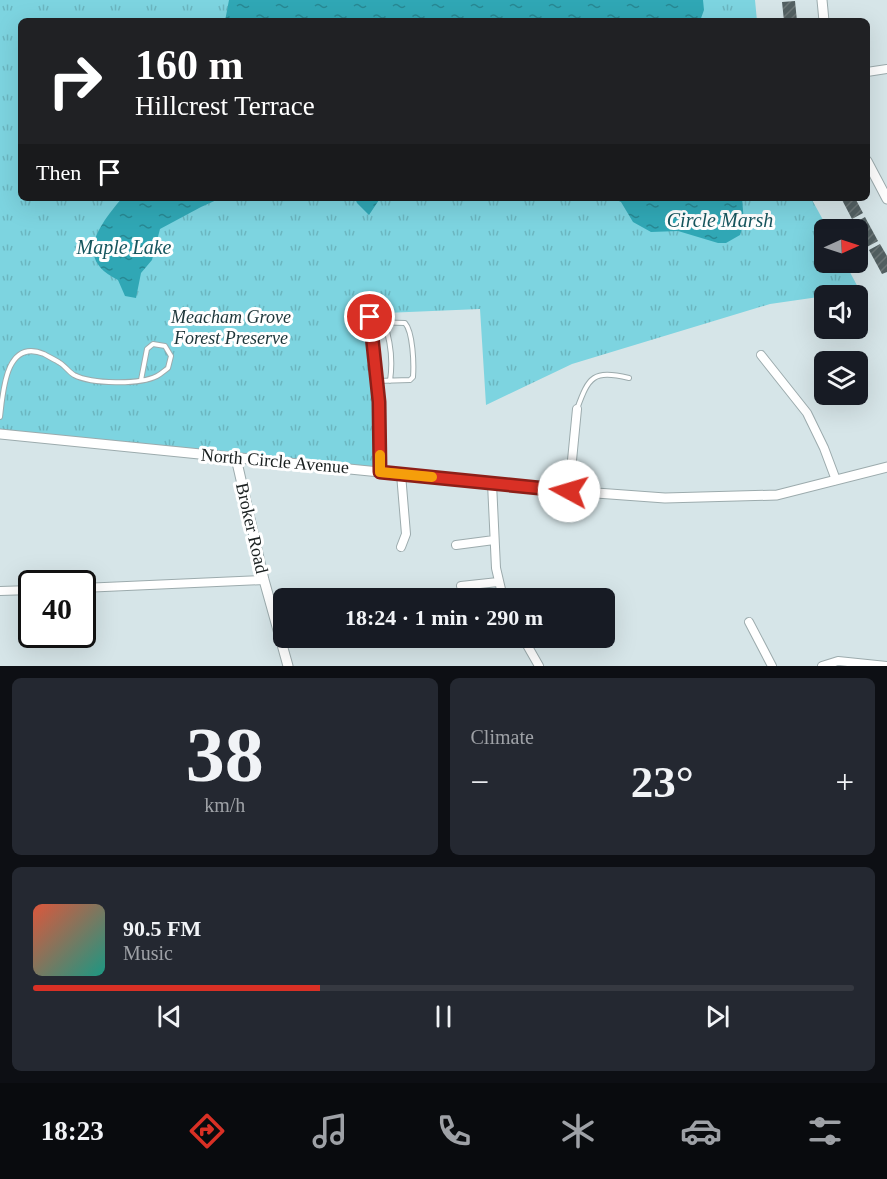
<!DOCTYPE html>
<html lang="en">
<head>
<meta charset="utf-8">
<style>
	:root { --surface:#171b24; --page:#242831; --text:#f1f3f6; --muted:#9ea1a6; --line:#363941; --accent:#d93025 }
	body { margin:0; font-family:Georgia,serif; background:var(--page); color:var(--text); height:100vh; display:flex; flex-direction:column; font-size:22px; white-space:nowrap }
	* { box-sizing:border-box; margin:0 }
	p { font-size:20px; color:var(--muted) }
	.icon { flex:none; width:33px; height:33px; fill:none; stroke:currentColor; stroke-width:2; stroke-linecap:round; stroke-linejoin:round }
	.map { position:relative; height:666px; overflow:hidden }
	.side { display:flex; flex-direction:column; gap:12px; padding:12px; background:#0d0f14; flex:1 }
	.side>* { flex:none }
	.banner { position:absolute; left:18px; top:18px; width:852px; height:183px; border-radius:9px; box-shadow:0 6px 24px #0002; background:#202124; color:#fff; overflow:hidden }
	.needle { width:39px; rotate:87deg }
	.fabs { position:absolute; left:814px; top:219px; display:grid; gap:12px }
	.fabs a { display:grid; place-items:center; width:54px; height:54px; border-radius:9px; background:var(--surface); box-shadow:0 6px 24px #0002; font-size:30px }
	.speed { position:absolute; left:18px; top:570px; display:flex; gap:12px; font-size:30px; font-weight:700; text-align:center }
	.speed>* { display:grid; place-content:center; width:78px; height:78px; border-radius:50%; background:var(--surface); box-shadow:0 6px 24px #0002; line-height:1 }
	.speed .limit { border:3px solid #111; border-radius:9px; background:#fff; color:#111 }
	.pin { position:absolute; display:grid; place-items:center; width:51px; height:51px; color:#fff; margin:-26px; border:3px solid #fff; border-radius:50%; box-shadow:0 2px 6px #0007 }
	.me { position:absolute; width:66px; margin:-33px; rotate:276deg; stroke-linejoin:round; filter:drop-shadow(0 0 4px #0008) }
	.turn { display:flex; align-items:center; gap:21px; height:126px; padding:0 18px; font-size:27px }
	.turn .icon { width:78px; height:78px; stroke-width:2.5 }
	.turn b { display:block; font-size:42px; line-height:51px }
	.then { display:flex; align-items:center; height:57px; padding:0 18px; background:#0003; gap:12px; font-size:22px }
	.big { font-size:45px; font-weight:700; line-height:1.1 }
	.side .widget { flex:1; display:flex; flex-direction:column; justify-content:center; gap:9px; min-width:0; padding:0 21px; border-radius:9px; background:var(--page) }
	.side .dial { align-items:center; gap:0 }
	.dial b { font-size:78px; line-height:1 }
	.song { display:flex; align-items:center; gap:18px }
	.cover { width:72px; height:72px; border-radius:9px; background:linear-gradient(135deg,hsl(10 70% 55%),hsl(170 70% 35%)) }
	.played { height:6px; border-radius:3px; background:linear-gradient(90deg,var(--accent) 35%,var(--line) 35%) }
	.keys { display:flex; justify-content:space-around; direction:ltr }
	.heat { display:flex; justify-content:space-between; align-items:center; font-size:33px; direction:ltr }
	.side .tiles { flex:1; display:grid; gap:12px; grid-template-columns:1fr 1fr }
	.widget:last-child { grid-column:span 2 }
	.trip { position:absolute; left:273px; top:588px; width:342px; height:60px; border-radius:9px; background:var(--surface); box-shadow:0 6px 24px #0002; font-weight:700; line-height:60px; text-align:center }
	.dock { display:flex; height:96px; justify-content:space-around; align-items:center; background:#090b0e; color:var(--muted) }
	.dock .icon { width:42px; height:42px }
	.dock .on { color:var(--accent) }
	.dock b { font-size:27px; color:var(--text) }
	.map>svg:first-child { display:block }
	.grass { fill:url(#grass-tufts) }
	.water { fill:url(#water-ripples) }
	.building { fill:url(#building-hatch) }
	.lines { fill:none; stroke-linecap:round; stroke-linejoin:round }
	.service-casing { stroke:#9cabad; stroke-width:6 }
	.minor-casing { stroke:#9cabad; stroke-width:10 }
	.tertiary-casing { stroke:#9cabad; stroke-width:11 }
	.service { stroke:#fff; stroke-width:4 }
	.minor { stroke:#fff; stroke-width:8 }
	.tertiary { stroke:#fff; stroke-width:9 }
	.route-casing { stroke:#8d1f18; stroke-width:15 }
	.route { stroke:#d93025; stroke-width:10 }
	.slow { stroke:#f59e0b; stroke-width:10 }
	.labels { text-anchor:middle; stroke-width:6; stroke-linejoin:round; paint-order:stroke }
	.park-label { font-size:18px; font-style:italic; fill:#1c3539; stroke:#fff }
	.street-label { font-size:18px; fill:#1a2020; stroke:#fff }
	.water-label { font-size:20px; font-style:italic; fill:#16565e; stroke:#fff }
</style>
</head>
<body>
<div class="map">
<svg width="887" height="666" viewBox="0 0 887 666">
	<defs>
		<pattern id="grass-tufts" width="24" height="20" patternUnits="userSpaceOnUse" patternTransform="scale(1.5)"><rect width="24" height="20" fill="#7dd4e0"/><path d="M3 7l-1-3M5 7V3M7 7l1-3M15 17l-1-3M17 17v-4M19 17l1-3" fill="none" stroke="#6bb6c0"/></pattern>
		<pattern id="water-ripples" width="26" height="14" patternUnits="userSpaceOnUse" patternTransform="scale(1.5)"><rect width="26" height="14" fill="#30a7b5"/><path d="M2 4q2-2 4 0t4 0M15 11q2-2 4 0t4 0" fill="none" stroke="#288893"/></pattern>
		<pattern id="building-hatch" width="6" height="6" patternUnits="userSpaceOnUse" patternTransform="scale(1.5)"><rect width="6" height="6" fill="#536062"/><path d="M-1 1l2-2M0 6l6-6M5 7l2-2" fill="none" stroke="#6d7778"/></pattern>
	</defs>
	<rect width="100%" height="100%" fill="#d6e5e8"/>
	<path class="grass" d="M0,0h755l2,21h-736v177h790l17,31 -3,1v32l20,1 15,28 -90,13 -198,60 -86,41 -6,-96 -119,5 18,88 1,70 -380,-38z"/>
	<path class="water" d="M229,0h474l1,10 -4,11h-475z
		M122,198h99l-20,9 -41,22 -8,31 -11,13 -5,25 -11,-2 -7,-16c-45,-22 -19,-54 4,-82z
		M355,198h24v2l-10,15 -12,-12z
		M612,198h130l2,25 -4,12 -14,8h-8l-40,-12 -27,1 -18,-10 -12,-20z"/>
	<path class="building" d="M795,1l2,20h-13l-2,-19z
		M841,198h14l8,15 -11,6z
		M865,217l13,24 -11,6 -13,-24z
		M880,244l7,12v16l-5,2 -13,-24z"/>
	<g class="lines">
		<defs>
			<path id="service" d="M372,322l33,1c8,9 9,41 8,54l-3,3 -33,1
				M384,322c7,20 9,39 6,59
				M577,409c12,-33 16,-39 52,-31
				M0,417c3,-24 5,-79 44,-63 5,3 12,6 16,9 5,3 9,9 14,12 18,9 65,10 83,1 4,-2 7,-5 11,-8l3,-12 -6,-10 -12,-2 -6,5 -6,31"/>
			<path id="minor" d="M867,72l20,-3
				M370,317l9,85 1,70
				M761,355l46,58 17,35 12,32
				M401,474l5,60 -5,13
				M492,483l4,85 7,30
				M569,491l8,-82
				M456,545l38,-5
				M461,586l37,-4
				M82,588l182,-8
				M0,591l32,-1
				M749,622l23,44
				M523,638l16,28
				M822,666l16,-5 49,5"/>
			<path id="tertiary" d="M822,0l2,21
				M867,161l20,38
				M0,434l569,57 96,7 112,-3 110,-28
				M236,458l28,122 24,86"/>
		</defs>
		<use href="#service" class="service-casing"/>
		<use href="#minor" class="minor-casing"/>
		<use href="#tertiary" class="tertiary-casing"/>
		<use href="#service" class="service"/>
		<use href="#minor" class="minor"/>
		<use href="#tertiary" class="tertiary"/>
	</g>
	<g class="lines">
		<defs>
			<path id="route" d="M370,317l9,85 1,70 189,19"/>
		</defs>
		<use href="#route" class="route-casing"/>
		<use href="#route" class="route"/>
		<path class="slow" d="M380,455v17l52,5"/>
	</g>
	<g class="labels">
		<g class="park-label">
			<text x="231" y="323">Meacham Grove<tspan x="231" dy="21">Forest Preserve</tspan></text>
		</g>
		<g class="street-label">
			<text transform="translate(275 461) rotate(5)" y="6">North Circle Avenue</text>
			<text transform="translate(252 528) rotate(77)" y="6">Broker Road</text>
		</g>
		<g class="water-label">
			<text x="720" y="227">Circle Marsh</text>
			<text x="124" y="254">Maple Lake</text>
		</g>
	</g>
</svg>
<div class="fabs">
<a><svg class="needle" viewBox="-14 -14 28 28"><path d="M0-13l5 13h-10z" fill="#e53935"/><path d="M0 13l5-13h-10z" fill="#9ea1a6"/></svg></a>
<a><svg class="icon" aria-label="sound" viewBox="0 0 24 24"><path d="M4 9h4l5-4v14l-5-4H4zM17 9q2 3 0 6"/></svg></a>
<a><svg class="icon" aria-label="layers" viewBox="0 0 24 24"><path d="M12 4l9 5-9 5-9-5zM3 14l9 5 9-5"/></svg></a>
</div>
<div class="speed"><div class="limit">40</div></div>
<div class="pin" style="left:370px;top:317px;background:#d93025"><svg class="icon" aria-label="arrive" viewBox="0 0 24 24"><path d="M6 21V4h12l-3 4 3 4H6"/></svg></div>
<svg class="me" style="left:569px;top:491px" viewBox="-20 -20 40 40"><circle r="19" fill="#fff"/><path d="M0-13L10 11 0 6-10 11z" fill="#d93025"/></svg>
<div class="trip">18:24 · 1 min · 290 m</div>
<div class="banner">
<div class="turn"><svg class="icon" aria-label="right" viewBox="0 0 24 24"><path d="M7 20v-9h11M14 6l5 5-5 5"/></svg><div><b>160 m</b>Hillcrest Terrace</div></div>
<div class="then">Then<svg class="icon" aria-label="arrive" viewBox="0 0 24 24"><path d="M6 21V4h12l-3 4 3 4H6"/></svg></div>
</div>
</div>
<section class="side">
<div class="tiles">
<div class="widget dial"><b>38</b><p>km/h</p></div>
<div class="widget"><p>Climate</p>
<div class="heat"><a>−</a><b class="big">23°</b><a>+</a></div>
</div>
<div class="widget">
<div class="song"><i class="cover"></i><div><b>90.5 FM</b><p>Music</p></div></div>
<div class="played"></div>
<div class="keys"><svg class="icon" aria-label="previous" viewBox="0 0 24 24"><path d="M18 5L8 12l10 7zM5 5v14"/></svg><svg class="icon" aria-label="pause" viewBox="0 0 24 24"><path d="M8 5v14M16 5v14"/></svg><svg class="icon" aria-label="next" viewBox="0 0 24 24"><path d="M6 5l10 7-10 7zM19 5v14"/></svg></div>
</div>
</div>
</section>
<nav class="dock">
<b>18:23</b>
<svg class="icon on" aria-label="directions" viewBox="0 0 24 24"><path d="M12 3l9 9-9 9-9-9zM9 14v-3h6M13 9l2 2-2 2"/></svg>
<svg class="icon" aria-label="music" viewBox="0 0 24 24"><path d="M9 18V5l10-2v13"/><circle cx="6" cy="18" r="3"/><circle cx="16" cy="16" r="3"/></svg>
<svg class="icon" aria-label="phone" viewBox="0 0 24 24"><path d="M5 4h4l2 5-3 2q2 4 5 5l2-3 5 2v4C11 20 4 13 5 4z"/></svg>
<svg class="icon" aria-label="climate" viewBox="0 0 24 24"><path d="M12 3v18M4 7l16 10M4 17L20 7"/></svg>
<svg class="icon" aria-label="car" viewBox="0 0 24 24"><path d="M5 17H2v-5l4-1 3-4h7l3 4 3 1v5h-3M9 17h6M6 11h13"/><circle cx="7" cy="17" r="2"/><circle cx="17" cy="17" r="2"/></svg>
<svg class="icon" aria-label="filters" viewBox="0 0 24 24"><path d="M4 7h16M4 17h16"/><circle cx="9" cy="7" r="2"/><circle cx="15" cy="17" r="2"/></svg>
</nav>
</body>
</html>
